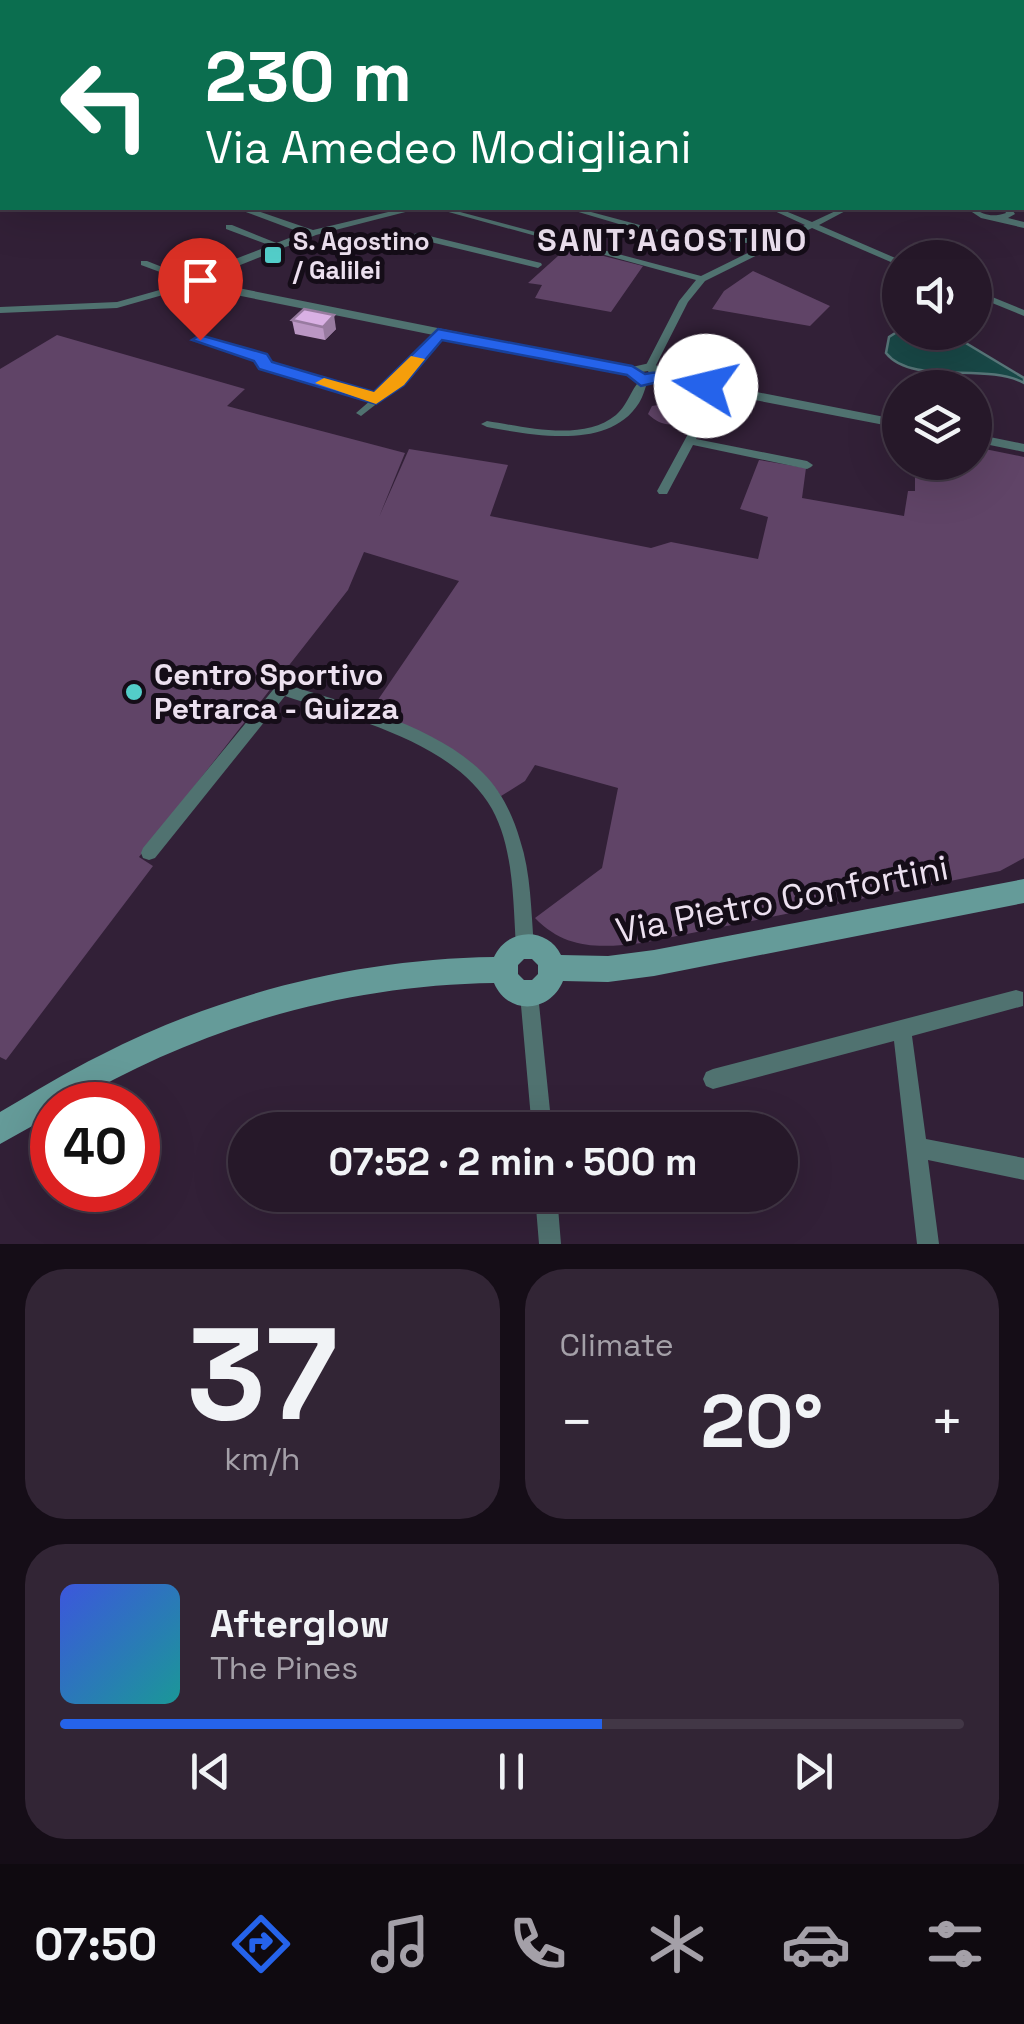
<!DOCTYPE html>
<html lang="en">
<head>
<meta charset="utf-8">
<style>
	:root { --surface:#261829; --page:#322535; --text:#f1f3f6; --muted:#a4a0a8; --line:#423746; --accent:#2563eb }
	body { margin:0; font-family:"Space Grotesk",sans-serif; background:var(--page); color:var(--text); height:100vh; display:flex; flex-direction:column; font-size:38px; white-space:nowrap }
	* { box-sizing:border-box; margin:0 }
	p { font-size:32px; color:var(--muted) }
	.icon { flex:none; width:55px; height:55px; fill:none; stroke:currentColor; stroke-width:2; stroke-linecap:round; stroke-linejoin:round }
	.map { position:relative; height:1244px; overflow:hidden }
	.side { display:flex; flex-direction:column; gap:25px; padding:25px; background:#150d17; flex:1 }
	.side>* { flex:none }
	.hud { position:absolute; left:0px; top:0px; width:1025px; height:210px; box-shadow:0 10px 40px #0002,0 0 0 2px var(--line); background:#0b6e4f; color:#fff; overflow:hidden }
	.tools { position:absolute; left:882px; top:240px; display:grid; gap:20px }
	.tools a { display:grid; place-items:center; width:110px; height:110px; border-radius:50%; background:var(--surface); box-shadow:0 10px 40px #0002,0 0 0 2px var(--line); font-size:50px }
	.speed { position:absolute; left:30px; top:1082px; display:flex; gap:20px; font-size:50px; font-weight:700; text-align:center }
	.speed>* { display:grid; place-content:center; width:130px; height:130px; border-radius:50%; background:var(--surface); box-shadow:0 10px 40px #0002,0 0 0 2px var(--line); line-height:1 }
	.speed .limit { border:15px solid #d22; background:#fff; color:#111 }
	.pin { position:absolute; display:grid; place-items:center; width:85px; height:85px; color:#fff; margin:-102px -42px; border-radius:50% 50% 50% 0; rotate:-45deg; box-shadow:0 0 10px #0007 }
	.pin .icon { rotate:45deg }
	.me { position:absolute; width:110px; margin:-55px; rotate:279deg; stroke-linejoin:round; filter:drop-shadow(0 0 8px #0008) }
	.turn { display:flex; align-items:center; gap:35px; height:210px; padding:0 40px; font-size:45px }
	.turn .icon { width:130px; height:130px; stroke-width:2.5 }
	.turn b { display:block; font-size:70px; line-height:85px }
	.big { font-size:75px; font-weight:700; line-height:1.1 }
	.side .card { flex:1; display:flex; flex-direction:column; justify-content:center; gap:15px; min-width:0; padding:0 35px; border-radius:40px; background:var(--page) }
	.side .dial { align-items:center; gap:0 }
	.dial b { font-size:130px; line-height:1 }
	.song { display:flex; align-items:center; gap:30px }
	.cover { width:120px; height:120px; border-radius:15px; background:linear-gradient(135deg,hsl(230 70% 55%),hsl(180 70% 35%)) }
	.played { height:10px; border-radius:5px; background:linear-gradient(90deg,var(--accent) 60%,var(--line) 60%) }
	.keys { display:flex; justify-content:space-around; direction:ltr }
	.heat { display:flex; justify-content:space-between; align-items:center; font-size:55px; direction:ltr }
	.side .tiles { flex:1; display:grid; gap:25px; grid-template-columns:1fr 1fr }
	.card:last-child { grid-column:span 2 }
	.trip { position:absolute; left:228px; top:1112px; width:570px; height:100px; border-radius:50px; background:var(--surface); box-shadow:0 10px 40px #0002,0 0 0 2px var(--line); font-weight:700; line-height:100px; text-align:center }
	.tab-bar { display:flex; height:160px; justify-content:space-around; align-items:center; background:#0f0a10; color:var(--muted) }
	.tab-bar .icon { width:70px; height:70px }
	.tab-bar .selected { color:var(--accent) }
	.tab-bar b { font-size:45px; color:var(--text) }
	.map>svg:first-child { display:block }
	.green { fill:#604467 }
	.water { fill:#194847; stroke:#587679; stroke-width:2.5 }
	.lines { fill:none; stroke-linecap:round; stroke-linejoin:round }
	.canal { fill:#194847; fill-rule:evenodd }
	.minor { fill:#507270; fill-rule:evenodd }
	.tertiary { fill:#507270; fill-rule:evenodd }
	.secondary { fill:#659b99; fill-rule:evenodd }
	.primary { stroke:#74bcb8; stroke-width:20 }
	.trunk { fill:#7acac6; fill-rule:evenodd }
	.wall { fill:#bb97c4 }
	.shaded-wall { fill:#987ba0 }
	.building { fill:#d9b0e4; stroke:#987ba0; stroke-width:2.5 }
	.route { fill:#2563eb; stroke:#184099; stroke-width:2.5 }
	.slow { fill:#f59e0b }
	.poi-dot { fill:#53cdc9; stroke:#150d18; stroke-width:4 }
	.labels { text-anchor:middle; stroke-width:10; stroke-linejoin:round; paint-order:stroke }
	.far-poi-label { font-size:25px; font-weight:bold; fill:#ece0ef; stroke:#150d18; text-anchor:start }
	.poi-label { font-size:30px; font-weight:bold; fill:#ece0ef; stroke:#150d18; text-anchor:start }
	.far-district-label { font-size:32px; font-weight:bold; letter-spacing:2.5px; fill:#ece0ef; stroke:#150d18 }
	.near-street-label { font-size:35px; fill:#ece0ef; stroke:#150d18 }
</style>
</head>
<body>
<div class="map">
<svg width="1024" height="1244" viewBox="0 0 1024 1244">
	<rect width="100%" height="100%" fill="#322037"/>
	<path class="green" d="M568,247l75,19 -32,46 -76,-14 7,-13 -14,-2z
		M753,271l77,35 -20,20 -98,-17 12,-18z
		M57,335l188,54 -18,17 178,47 -26,64 30,-68 99,16 -18,51 161,32 20,-6 87,17 10,-42 -28,-8 19,-49 47,8 -4,30 102,18 4,-25h7v-28l60,-1v-15l49,10v401l-24,13 -358,72c-42,5 -76,7 -107,-25l67,-50 16,-80 -83,-23 -10,16 -24,15c-36,-49 -77,-61 -132,-83l90,-132 -95,-29 -16,38 -209,267 14,9 -147,194 -6,-3v-688z
		M688,400l11,3c-13,21 -31,30 -51,11l4,-8z"/>
	<path class="water" d="M900,330l54,6 70,42v5c-38,-21 -112,3 -138,-30l3,-16z"/>
	<g class="lines">
		<path class="canal" d="M1022,94l2,1v4l-2,-1z"/>
		<path class="minor" d="M754,0h6l-2,2h-4z
			M2,3v4l-2,1v-4z
			M0,31h2v4h-2z
			M1022,40h2v4h-2z
			M1022,56l2,1v4l-2,-1z
			M2,58v4l-2,1v-4z
			M0,160h2v5h-2z
			M1022,193h2v4h-2z
			M434,208h11l256,68 65,-32 -100,-6 -101,-30h11l90,24 109,8 30,-15 -37,-17h10l34,14 30,-14h9l-32,17 81,35v6l-88,-38 -107,53 -17,21 -33,65 -5,3 -5,-3 34,-66 17,-21z
			M966,208h8c10,8 20,9 32,5l-3,-5h8l4,6 -7,4 16,4v6l-43,-10z
			M226,225h6l52,21 -7,2 -51,-19z
			M417,233l124,30 1,2 -4,3 -124,-30v-4z
			M141,261h6l48,19 -8,2 -46,-17z
			M188,282l5,3 -2,2 -74,21 -117,5v-6l117,-5z
			M975,290l49,20v6l-49,-20z
			M439,331l5,3 -2,2 -40,48 -41,32 -5,-3 15,-13 -110,-32 -4,-9 -62,-19 5,-3 65,18 4,9 108,31 17,-15 42,-48z
			M643,378l5,3c-3,7 -5,16 -9,22 -30,48 -107,32 -152,24l-6,-3 6,-3c39,6 96,21 129,-6 13,-11 15,-28 27,-37z
			M718,385l5,3 -27,51 111,22 6,4 -2,2 -4,2 -114,-24 -26,49h-8l-2,-3 56,-103z
			M282,683c65,21 152,41 201,90 18,18 30,42 37,67 11,33 11,71 14,106l-3,6 -6,3 -6,-3 -3,-6c-3,-44 -2,-97 -24,-137 -38,-67 -139,-90 -207,-113l-130,162 -6,2 -6,-2 -2,-5 2,-5 134,-163z
			M529,985l7,2 2,7 14,136h-20l-12,-136 2,-7z
			M1016,990l7,2v14l-111,30 14,103 98,19v22l-96,-20 11,84h-22l-23,-203 -181,48 -7,-3 -3,-7 3,-7 7,-3z
			M535,1195h22l4,49h-22z"/>
		<path class="tertiary" d="M0,34h2v6h-2z
			M1022,73h2v4h-2z
			M235,208h14l64,22 92,-22h16l-105,27 -106,42 3,6 419,84 18,-4 13,5 1,6 236,46v8l-239,-46 -20,2 -15,-10 -420,-85 -22,-2 -2,-2 7,-8 113,-44zM648,371l2,4 -10,-2 2,-1z
			M975,434l49,10v8l-49,-10z"/>
		<path class="secondary" d="M1022,99l2,1v6h-2z
			M1024,879v24l-370,73 -46,6 -45,-1c-13,32 -55,35 -69,2 -151,2 -296,45 -426,122h-16v10l-52,29v-32c33,-19 66,-40 101,-57 121,-62 256,-96 393,-98 13,-29 53,-31 67,-2l47,1 46,-6zM524,959h8l6,6v9l-6,6h-8l-6,-6v-9z"/>
		<path class="primary" d="M520,0l14,2
			M323,2l7,-2"/>
		<path class="trunk" d="M694,0h14l1,2h-16z"/>
	</g>
	<path class="wall" d="M292,320l44,9 -11,11 -30,-6z"/>
	<path class="shaded-wall" d="M334,315l2,14 -11,11 -2,-13z"/>
	<path class="building" d="M304,309l30,6 -11,12 -31,-7z"/>
	<path class="route" d="M438,329l194,37 13,8c20,-4 53,1 70,12l-9,5 -48,-9 -17,4 -14,-11 -185,-35 -38,45 -28,19 -117,-35 -5,-8 -62,-21 8,-5 67,19 5,8 102,30z"/>
	<path class="slow" d="M411,356l14,3 -21,26 -28,19 -61,-21 9,-5 50,14z"/>
	<g class="poi-dot">
		<rect x="263" y="245" width="20" height="20" rx="5"/>
		<circle cx="134" cy="692" r="10"/>
	</g>
	<g class="labels">
		<g class="far-poi-label">
			<text x="293" y="250">S. Agostino<tspan x="293" dy="29">/ Galilei</tspan></text>
		</g>
		<g class="poi-label">
			<text x="154" y="685">Centro Sportivo<tspan x="154" dy="34">Petrarca - Guizza</tspan></text>
		</g>
		<g class="far-district-label">
			<text x="673" y="251">SANT'AGOSTINO</text>
		</g>
		<g class="near-street-label">
			<text transform="translate(782 899) rotate(-11)" y="12">Via Pietro Confortini</text>
		</g>
	</g>
</svg>
<div class="tools">
<a><svg class="icon" aria-label="sound" viewBox="0 0 24 24"><path d="M4 9h4l5-4v14l-5-4H4zM17 9q2 3 0 6"/></svg></a>
<a><svg class="icon" aria-label="layers" viewBox="0 0 24 24"><path d="M12 4l9 5-9 5-9-5zM3 14l9 5 9-5"/></svg></a>
</div>
<div class="speed"><div class="limit">40</div></div>
<div class="pin" style="left:200px;top:340px;background:#d93025"><svg class="icon" aria-label="arrive" viewBox="0 0 24 24"><path d="M6 21V4h12l-3 4 3 4H6"/></svg></div>
<svg class="me" style="left:706px;top:386px" viewBox="-20 -20 40 40"><circle r="19" fill="#fff"/><path d="M0-13L10 11 0 6-10 11z" fill="#2563eb"/></svg>
<div class="trip">07:52 · 2 min · 500 m</div>
<div class="hud">
<div class="turn"><svg class="icon" aria-label="left" viewBox="0 0 24 24"><path d="M17 20v-9H6M10 6l-5 5 5 5"/></svg><div><b>230 m</b>Via Amedeo Modigliani</div></div>
</div>
</div>
<section class="side">
<div class="tiles">
<div class="card dial"><b>37</b><p>km/h</p></div>
<div class="card"><p>Climate</p>
<div class="heat"><a>−</a><b class="big">20°</b><a>+</a></div>
</div>
<div class="card">
<div class="song"><i class="cover"></i><div><b>Afterglow</b><p>The Pines</p></div></div>
<div class="played"></div>
<div class="keys"><svg class="icon" aria-label="previous" viewBox="0 0 24 24"><path d="M18 5L8 12l10 7zM5 5v14"/></svg><svg class="icon" aria-label="pause" viewBox="0 0 24 24"><path d="M8 5v14M16 5v14"/></svg><svg class="icon" aria-label="next" viewBox="0 0 24 24"><path d="M6 5l10 7-10 7zM19 5v14"/></svg></div>
</div>
</div>
</section>
<nav class="tab-bar">
<b>07:50</b>
<svg class="icon selected" aria-label="directions" viewBox="0 0 24 24"><path d="M12 3l9 9-9 9-9-9zM9 14v-3h6M13 9l2 2-2 2"/></svg>
<svg class="icon" aria-label="music" viewBox="0 0 24 24"><path d="M9 18V5l10-2v13"/><circle cx="6" cy="18" r="3"/><circle cx="16" cy="16" r="3"/></svg>
<svg class="icon" aria-label="phone" viewBox="0 0 24 24"><path d="M5 4h4l2 5-3 2q2 4 5 5l2-3 5 2v4C11 20 4 13 5 4z"/></svg>
<svg class="icon" aria-label="climate" viewBox="0 0 24 24"><path d="M12 3v18M4 7l16 10M4 17L20 7"/></svg>
<svg class="icon" aria-label="car" viewBox="0 0 24 24"><path d="M5 17H2v-5l4-1 3-4h7l3 4 3 1v5h-3M9 17h6M6 11h13"/><circle cx="7" cy="17" r="2"/><circle cx="17" cy="17" r="2"/></svg>
<svg class="icon" aria-label="filters" viewBox="0 0 24 24"><path d="M4 7h16M4 17h16"/><circle cx="9" cy="7" r="2"/><circle cx="15" cy="17" r="2"/></svg>
</nav>
</body>
</html>
